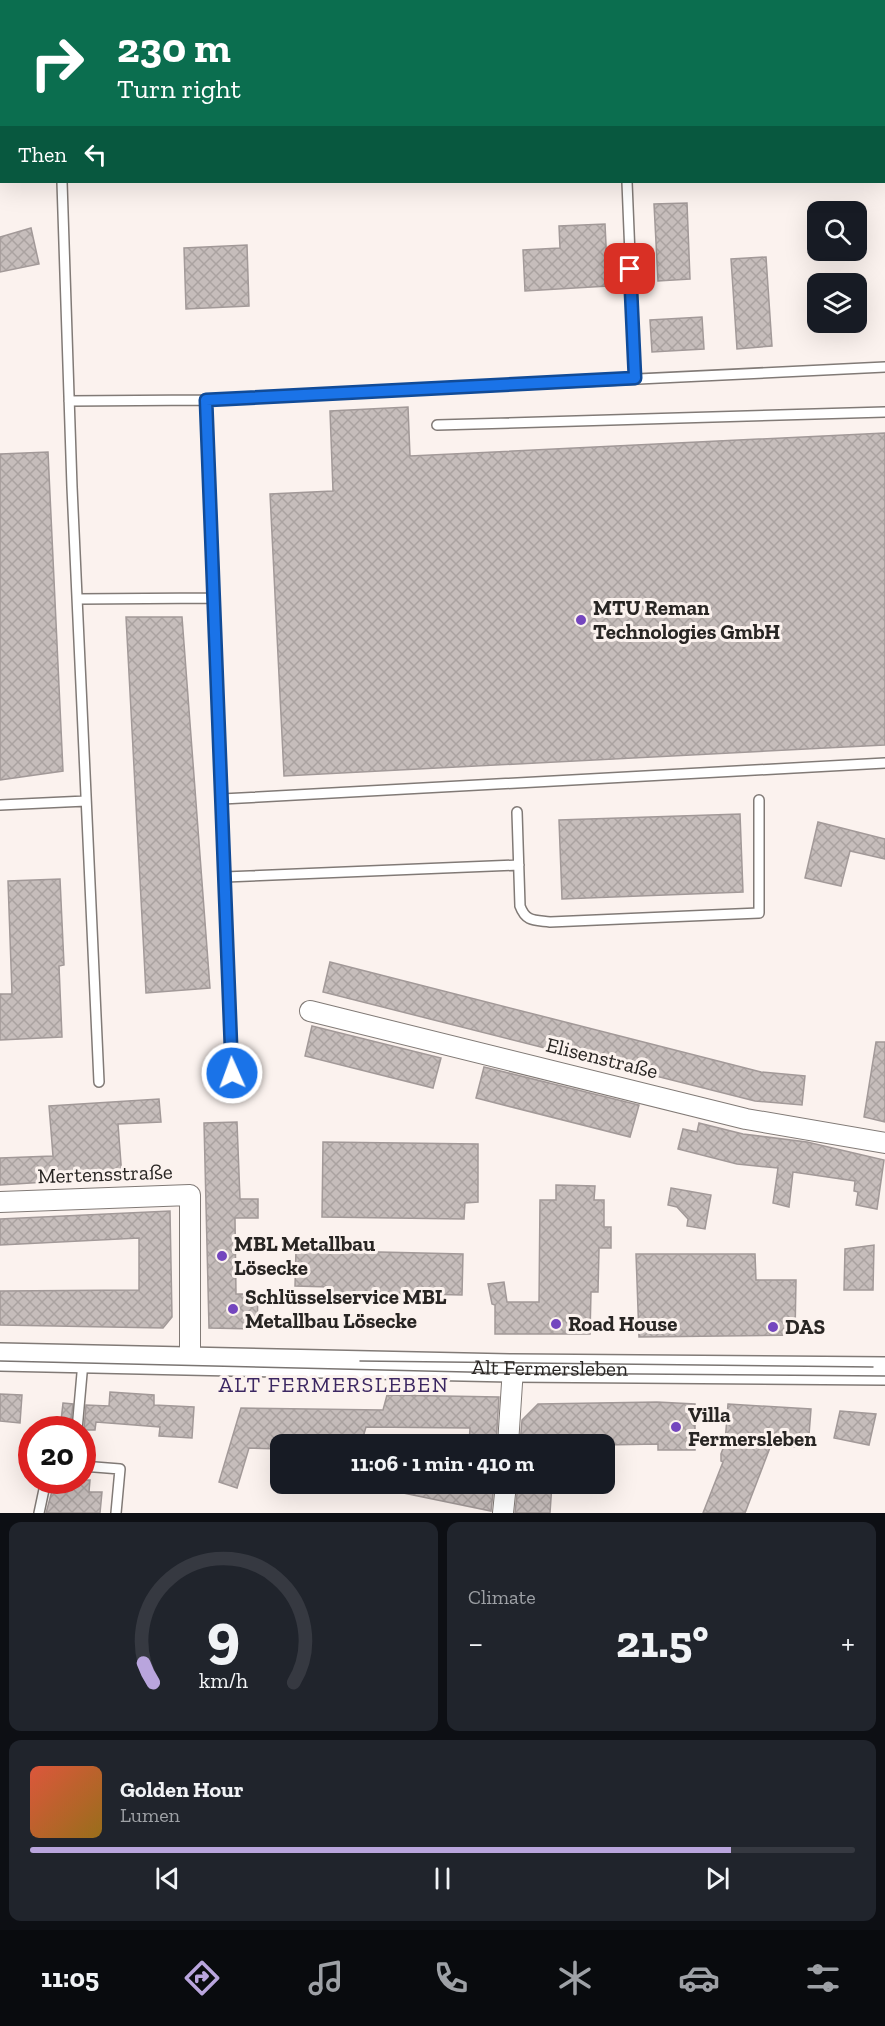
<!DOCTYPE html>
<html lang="en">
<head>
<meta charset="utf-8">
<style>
	:root { --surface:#171b24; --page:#20242c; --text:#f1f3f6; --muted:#9ea1a6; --line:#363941; --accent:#b9a5dd }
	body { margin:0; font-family:"Zilla Slab",serif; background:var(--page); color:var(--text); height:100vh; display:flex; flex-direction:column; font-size:22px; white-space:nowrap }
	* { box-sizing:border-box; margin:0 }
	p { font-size:20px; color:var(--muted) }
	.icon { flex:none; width:33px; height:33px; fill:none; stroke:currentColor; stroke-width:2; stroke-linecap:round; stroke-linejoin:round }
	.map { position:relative; height:1513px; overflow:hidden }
	.side { display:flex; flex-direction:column; gap:9px; padding:9px; background:#0d0f14; flex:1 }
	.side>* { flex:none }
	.banner { position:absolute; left:0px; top:0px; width:885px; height:183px; box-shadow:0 6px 24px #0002; background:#0b6e4f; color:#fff; overflow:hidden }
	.tools { position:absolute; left:807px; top:201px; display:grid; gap:12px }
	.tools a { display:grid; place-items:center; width:60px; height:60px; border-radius:12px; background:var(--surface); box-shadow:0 6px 24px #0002; font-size:30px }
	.speed { position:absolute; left:18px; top:1416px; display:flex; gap:12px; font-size:30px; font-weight:700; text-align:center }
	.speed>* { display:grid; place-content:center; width:78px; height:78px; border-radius:50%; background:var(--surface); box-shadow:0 6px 24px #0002; line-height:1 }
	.speed .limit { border:9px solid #d22; background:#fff; color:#111 }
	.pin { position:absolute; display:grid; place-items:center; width:51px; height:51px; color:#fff; margin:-26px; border-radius:12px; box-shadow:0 3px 9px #0006 }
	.me { position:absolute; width:66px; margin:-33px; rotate:358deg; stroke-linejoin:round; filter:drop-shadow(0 0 4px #0008) }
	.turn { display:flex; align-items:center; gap:21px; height:126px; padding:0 18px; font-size:27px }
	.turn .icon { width:78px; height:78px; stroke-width:2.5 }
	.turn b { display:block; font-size:42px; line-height:51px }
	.then { display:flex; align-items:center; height:57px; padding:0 18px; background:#0003; gap:12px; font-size:22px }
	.big { font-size:45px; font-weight:700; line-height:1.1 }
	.side .widget { flex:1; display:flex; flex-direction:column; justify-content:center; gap:9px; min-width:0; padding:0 21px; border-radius:12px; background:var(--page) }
	.side .dial { align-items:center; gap:0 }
	.dial svg { height:156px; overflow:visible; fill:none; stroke:var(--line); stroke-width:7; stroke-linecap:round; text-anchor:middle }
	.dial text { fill:var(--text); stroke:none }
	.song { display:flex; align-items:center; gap:18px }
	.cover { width:72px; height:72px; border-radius:9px; background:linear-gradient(135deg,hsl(10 70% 55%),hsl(40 70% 35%)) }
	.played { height:6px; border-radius:3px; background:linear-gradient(90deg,var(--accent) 85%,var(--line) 85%) }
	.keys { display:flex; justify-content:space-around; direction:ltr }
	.heat { display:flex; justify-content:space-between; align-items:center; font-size:33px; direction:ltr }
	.side .tiles { flex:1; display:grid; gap:9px; grid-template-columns:1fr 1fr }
	.widget:last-child { grid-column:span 2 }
	.trip { position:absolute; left:270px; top:1434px; width:345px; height:60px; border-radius:12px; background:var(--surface); box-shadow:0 6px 24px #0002; font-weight:700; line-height:60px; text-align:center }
	.tab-bar { display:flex; height:96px; justify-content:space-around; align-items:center; background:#090b0e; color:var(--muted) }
	.tab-bar .icon { width:42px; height:42px }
	.tab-bar .active { color:var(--accent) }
	.tab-bar b { font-size:27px; color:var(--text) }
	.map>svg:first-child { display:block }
	.building { fill:url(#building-cross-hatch); stroke:#a29998; stroke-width:1.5 }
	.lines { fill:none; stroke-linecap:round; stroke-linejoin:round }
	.service-casing { stroke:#817a76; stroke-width:12 }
	.minor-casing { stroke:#817a76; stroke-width:22 }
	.secondary-casing { stroke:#817a76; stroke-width:30 }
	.service { stroke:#fff; stroke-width:9 }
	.minor { stroke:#fff; stroke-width:20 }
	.secondary { stroke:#fff; stroke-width:27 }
	.tram { stroke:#7a7572; stroke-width:1.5 }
	.rail-casing { stroke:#7a7572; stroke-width:7 }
	.rail { stroke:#fbf2ee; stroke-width:4.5; stroke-dasharray:14; stroke-linecap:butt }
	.route-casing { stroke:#114b97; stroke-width:15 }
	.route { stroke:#1a73e8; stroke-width:10 }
	.poi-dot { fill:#7446be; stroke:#fbf2ee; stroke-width:2 }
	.labels { text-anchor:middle; stroke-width:6; stroke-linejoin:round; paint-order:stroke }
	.poi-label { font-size:21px; font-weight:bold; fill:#282523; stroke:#fbf2ee; text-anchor:start }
	.street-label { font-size:21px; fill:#282523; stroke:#fbf2ee }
	.neighbourhood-label { font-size:22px; letter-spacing:1.5px; fill:#3c2762; stroke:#fbf2ee }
</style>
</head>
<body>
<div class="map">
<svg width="885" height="1513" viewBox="0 0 885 1513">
	<defs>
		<pattern id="building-cross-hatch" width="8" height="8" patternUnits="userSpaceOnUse" patternTransform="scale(1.5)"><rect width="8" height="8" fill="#c6bdbb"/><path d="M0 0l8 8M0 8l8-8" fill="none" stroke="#aaa2a0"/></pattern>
	</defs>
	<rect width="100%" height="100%" fill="#fbf2ee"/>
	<path class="building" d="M687,203l3,76 -32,2 -4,-77z
		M605,224l3,62 -83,5 -2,-41 37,-2 -1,-22z
		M31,228l8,36 -39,8v-35z
		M247,245l2,61 -63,3 -2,-61z
		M766,257l6,89 -35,3 -6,-90z
		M702,317l2,32 -52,3 -2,-32z
		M408,407l2,49 475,-23v312l-601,31 -14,-282 63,-3 -3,-80z
		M48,452l15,319 -63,9v-326z
		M126,617h56l28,371 -64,5z
		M740,814l3,78 -181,7 -3,-79z
		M818,822l67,17v20l-35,-8 -9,35 -36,-8z
		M60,879l4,86 -5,1 3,71 -62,3v-46h12l-4,-113z
		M330,962l431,110 44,4 -3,29 -47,-4 -432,-109z
		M312,1026l129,32 -8,30 -128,-32z
		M876,1042h9v80l-21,-5z
		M484,1067l155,38 -9,32 -154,-39z
		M159,1099l2,23 -43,2 4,53 -122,8v-27l53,-2 -4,-50z
		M237,1122l3,77h18v19h-23l1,76h22l-1,35 -48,-1 -5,-205z
		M699,1123l44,11 64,8 77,18 -7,49 -21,-4 2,-13 -4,-1 1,-10 -62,-9 -4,35 -16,-4 5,-35 -41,-4 -59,-15 5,-20 14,3z
		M323,1142l155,2v58l-13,1 -1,16 -142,-2z
		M556,1185l39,1 -1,14h10v27h7v21h-12l-1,44h-7l-1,42h-95v-29l-3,-1 -4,-20 16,-2 3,20h32l1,-102h16z
		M671,1188l40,7 -6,34 -18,-3 1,-7 -11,-12 -9,-2z
		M170,1211l2,106 -9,11 -163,-3v-34l139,-1v-52l-139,7v-26z
		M874,1245l-1,45h-29l1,-41z
		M296,1250l167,4 -1,41 -133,-3 1,-5 -35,-1z
		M636,1254h119l1,26h40l-1,55 -156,2z
		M110,1392l44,3v10l40,2 -2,31 -33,-2 1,-9 -64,-5 -1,8h-11l2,-25 23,1z
		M0,1394l22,1 -2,28 -20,-2z
		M387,1395l112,2 -3,47h-27l1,-16 -104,-1 -5,17h-81v5l-31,-1 -12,40 -18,-6 22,-74 142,2z
		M657,1402l38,2v46h-37v-6l-54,1 -1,-8h-44l-1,7h-38l2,-24 16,-16z
		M63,1403l10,1 -3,26h-10z
		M728,1404l83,5 -3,39 -37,-3 -26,68h-42l20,-51 -2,-1v-7l4,-11z
		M840,1411l36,3 -7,31 -35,-7z
		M55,1480h35l-1,12h13l-2,21h-54z
		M394,1484h100l-3,27 -98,-20z
		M518,1484h34l-2,29h-35z"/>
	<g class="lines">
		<defs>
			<path id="service" d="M884,116h1
				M0,160h2
				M62,182l10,305 27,595
				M627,182l8,196
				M206,400l26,673
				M69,401l137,-1 679,-33
				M437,425l448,-13
				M78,599l136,-1
				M222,799l663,-36
				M0,805l86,-4
				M517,812l3,94c6,16 14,14 30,16l209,-9v-113
				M225,877l294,-12
				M77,1430l6,-68
				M82,1466l38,3 -4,44
				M39,1513l7,-33"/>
			<path id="minor" d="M310,1011l436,108 139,24
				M0,1202l190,-7v166
				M508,1444l5,-76
				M503,1513l3,-29"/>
			<g id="secondary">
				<path id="s1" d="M0,1357l513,11 372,3"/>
			</g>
		</defs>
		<use href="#service" class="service-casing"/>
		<use href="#minor" class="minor-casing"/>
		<use href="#secondary" class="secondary-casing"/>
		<use href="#service" class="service"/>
		<use href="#minor" class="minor"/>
		<use href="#secondary" class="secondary"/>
		<path class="tram" d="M0,1361l513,12 372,3
			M360,1361l513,6"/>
		<defs>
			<path id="rail" d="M584,2l25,-2
				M865,2l20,-2
				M884,20h1
				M0,36h2
				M0,50h2
				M0,66h2"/>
		</defs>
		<use href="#rail" class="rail-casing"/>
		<use href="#rail" class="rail"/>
	</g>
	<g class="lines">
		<defs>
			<path id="route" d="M232,1073l-26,-673 429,-22 -5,-109"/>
		</defs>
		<use href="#route" class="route-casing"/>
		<use href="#route" class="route"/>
	</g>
	<g class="poi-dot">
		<circle cx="581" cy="620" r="6"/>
		<circle cx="222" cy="1256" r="6"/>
		<circle cx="233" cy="1309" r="6"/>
		<circle cx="556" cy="1324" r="6"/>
		<circle cx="773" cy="1327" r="6"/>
		<circle cx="676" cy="1427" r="6"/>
	</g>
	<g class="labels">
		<g class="poi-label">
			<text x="593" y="615">MTU Reman<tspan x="593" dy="24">Technologies GmbH</tspan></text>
			<text x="234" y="1251">MBL Metallbau<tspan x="234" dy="24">Lösecke</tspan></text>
			<text x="245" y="1304">Schlüsselservice MBL<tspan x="245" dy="24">Metallbau Lösecke</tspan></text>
			<text x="568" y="1331">Road House</text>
			<text x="785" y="1334">DAS</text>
			<text x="688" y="1422">Villa<tspan x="688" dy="24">Fermersleben</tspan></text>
		</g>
		<g class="street-label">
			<text transform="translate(602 1058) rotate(14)" y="7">Elisenstraße</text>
			<text transform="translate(105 1174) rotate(-2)" y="7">Mertensstraße</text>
			<text dy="7" stroke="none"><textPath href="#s1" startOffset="550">Alt Fermersleben</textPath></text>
		</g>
		<g class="neighbourhood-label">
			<text x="334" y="1392">ALT FERMERSLEBEN</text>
		</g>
	</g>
</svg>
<div class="tools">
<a><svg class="icon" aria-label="search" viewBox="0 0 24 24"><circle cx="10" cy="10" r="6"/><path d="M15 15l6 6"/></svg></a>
<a><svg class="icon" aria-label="layers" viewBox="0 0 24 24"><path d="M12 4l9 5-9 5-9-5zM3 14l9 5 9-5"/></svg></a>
</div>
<div class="speed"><div class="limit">20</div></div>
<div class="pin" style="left:630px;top:269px;background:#d93025"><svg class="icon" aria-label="arrive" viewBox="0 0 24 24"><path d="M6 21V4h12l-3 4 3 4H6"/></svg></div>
<svg class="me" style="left:232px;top:1073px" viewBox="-20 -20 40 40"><circle r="17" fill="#1a73e8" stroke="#fff" stroke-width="3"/><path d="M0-11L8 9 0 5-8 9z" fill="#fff"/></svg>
<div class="trip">11:06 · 1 min · 410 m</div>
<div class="banner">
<div class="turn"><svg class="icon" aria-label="right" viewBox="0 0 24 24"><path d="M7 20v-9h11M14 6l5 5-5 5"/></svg><div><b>230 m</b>Turn right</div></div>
<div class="then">Then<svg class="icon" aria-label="left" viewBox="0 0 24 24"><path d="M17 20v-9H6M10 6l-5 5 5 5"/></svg></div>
</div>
</div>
<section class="side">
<div class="tiles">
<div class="widget dial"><svg viewBox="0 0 100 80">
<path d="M14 69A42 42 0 1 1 86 69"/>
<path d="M14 69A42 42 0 0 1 9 59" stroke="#b9a5dd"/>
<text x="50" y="56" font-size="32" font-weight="700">9</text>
<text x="50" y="72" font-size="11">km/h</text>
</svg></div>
<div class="widget"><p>Climate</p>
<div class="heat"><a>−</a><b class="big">21.5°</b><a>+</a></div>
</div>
<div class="widget">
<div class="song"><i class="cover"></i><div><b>Golden Hour</b><p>Lumen</p></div></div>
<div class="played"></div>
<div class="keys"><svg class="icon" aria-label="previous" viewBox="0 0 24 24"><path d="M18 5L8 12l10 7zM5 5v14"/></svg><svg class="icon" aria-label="pause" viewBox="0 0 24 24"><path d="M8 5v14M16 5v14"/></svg><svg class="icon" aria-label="next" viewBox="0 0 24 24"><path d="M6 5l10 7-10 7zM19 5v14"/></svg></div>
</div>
</div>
</section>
<nav class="tab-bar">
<b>11:05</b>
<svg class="icon active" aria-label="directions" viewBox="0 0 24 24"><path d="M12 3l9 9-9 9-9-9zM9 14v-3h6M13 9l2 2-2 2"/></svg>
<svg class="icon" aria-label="music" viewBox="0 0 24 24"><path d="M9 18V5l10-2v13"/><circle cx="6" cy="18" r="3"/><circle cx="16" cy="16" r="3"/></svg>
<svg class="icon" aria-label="phone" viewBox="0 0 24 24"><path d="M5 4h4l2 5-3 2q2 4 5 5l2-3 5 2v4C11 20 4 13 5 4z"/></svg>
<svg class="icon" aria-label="climate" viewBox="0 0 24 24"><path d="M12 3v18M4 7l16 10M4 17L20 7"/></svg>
<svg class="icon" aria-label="car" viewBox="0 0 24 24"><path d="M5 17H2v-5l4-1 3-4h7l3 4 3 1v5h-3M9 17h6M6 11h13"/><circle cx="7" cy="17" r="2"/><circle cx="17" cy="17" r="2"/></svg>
<svg class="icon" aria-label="filters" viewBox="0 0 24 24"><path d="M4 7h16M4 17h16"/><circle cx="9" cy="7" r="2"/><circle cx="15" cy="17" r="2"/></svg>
</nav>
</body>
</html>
